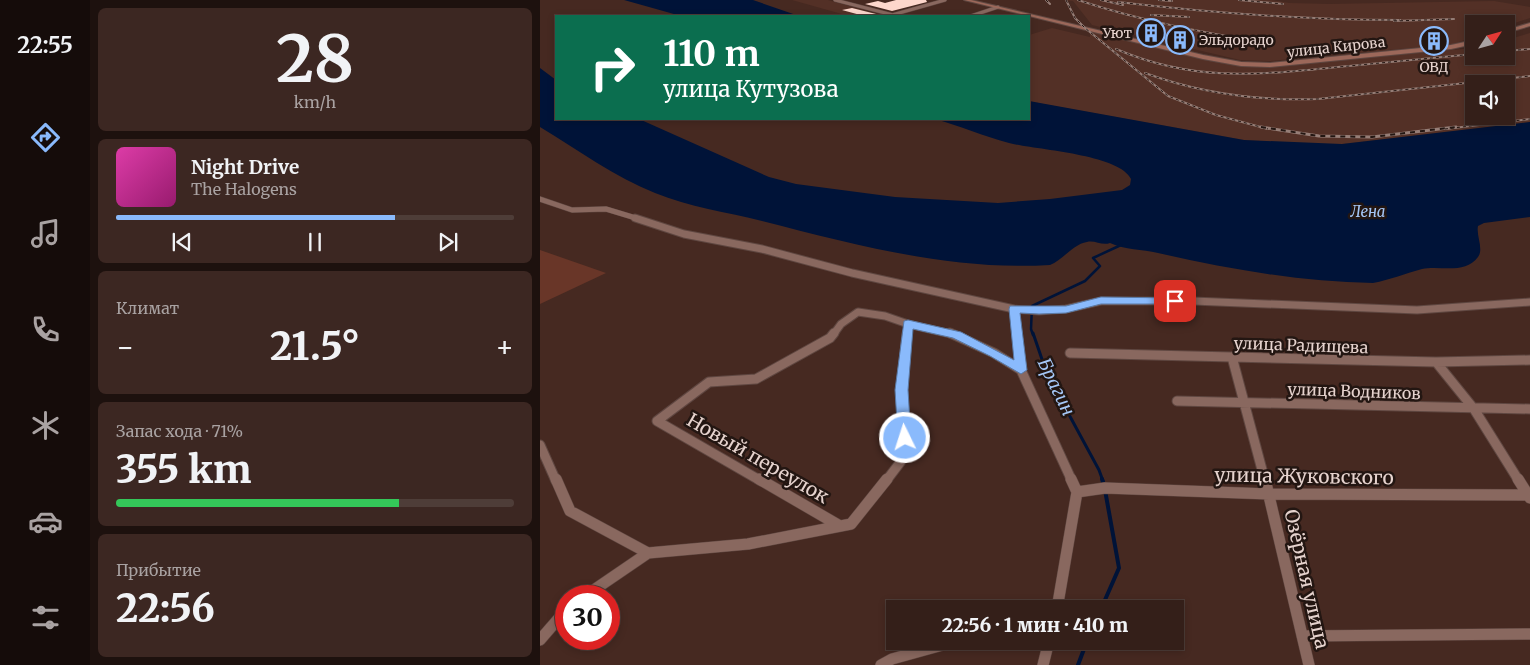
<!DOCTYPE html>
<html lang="ru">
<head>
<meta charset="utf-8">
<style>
	:root { --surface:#341f19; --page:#3c2722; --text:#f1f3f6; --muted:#a9a2a2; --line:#4e3d38; --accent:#8abafc }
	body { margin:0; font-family:Merriweather,serif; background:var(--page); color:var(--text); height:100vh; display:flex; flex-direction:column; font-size:19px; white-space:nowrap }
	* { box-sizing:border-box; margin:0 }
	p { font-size:16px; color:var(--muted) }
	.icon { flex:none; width:28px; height:28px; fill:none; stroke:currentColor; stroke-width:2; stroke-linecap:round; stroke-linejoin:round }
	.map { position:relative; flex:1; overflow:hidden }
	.drawer { display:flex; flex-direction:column; gap:8px; padding:8px; background:#1d110e; width:450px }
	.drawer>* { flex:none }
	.hud { position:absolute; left:15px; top:15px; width:475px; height:105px; border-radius:0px; box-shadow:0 2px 8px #0003,0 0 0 1px var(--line); background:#0b6e4f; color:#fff; overflow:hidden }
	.needle { width:32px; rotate:54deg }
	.controls { position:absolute; left:925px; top:15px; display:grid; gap:10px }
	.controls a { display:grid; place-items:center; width:50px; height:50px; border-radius:0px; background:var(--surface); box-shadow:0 2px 8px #0003,0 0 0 1px var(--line); font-size:25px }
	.speed { position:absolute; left:15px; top:585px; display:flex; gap:10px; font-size:25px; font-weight:700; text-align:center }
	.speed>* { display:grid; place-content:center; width:65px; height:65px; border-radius:50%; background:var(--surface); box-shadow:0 2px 8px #0003,0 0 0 1px var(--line); line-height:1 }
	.speed .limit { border:8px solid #d22; background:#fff; color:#111 }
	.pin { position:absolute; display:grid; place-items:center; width:42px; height:42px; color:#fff; margin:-21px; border-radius:10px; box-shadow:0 2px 8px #0006 }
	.me { position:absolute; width:55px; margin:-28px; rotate:356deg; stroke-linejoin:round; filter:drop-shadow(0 0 4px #0008) }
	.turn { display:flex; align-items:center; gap:18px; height:105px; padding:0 25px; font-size:22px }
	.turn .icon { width:65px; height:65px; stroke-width:2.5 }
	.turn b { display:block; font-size:35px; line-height:42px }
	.big { font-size:38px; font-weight:800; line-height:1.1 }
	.drawer .tile { flex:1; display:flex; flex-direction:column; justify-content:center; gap:8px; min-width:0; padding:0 18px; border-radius:8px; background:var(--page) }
	.drawer .dial { align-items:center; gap:0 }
	.dial b { font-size:65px; line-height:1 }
	.song { display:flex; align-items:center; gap:15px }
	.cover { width:60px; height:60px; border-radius:8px; background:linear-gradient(135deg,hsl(320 70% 55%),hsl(320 70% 35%)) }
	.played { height:5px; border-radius:2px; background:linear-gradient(90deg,var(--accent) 70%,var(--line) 70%) }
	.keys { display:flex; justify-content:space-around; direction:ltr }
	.heat { display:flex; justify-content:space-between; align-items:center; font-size:28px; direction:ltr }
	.charge { height:8px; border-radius:4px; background:linear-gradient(90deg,#34c759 71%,var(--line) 0) }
	.trip { position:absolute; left:346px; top:600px; width:298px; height:50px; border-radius:0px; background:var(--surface); box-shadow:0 2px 8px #0003,0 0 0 1px var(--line); font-weight:800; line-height:50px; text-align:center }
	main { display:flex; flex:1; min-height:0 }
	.tabs { display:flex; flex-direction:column; width:90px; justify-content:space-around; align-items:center; background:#150c0a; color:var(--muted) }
	.tabs .icon { width:35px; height:35px }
	.tabs .selected { color:var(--accent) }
	.tabs b { font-size:22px; color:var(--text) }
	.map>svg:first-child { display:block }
	.built { fill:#533026; fill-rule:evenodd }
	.green { fill:#693628 }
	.water { fill:#001338 }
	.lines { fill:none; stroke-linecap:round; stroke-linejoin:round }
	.stream-far2 { stroke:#001338; stroke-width:2.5 }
	.stream-far1 { stroke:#001338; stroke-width:3 }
	.stream { stroke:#001338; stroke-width:4 }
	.building { fill:#fdd7cc }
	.street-far4-casing { stroke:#5f4741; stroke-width:4 }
	.street-far3-casing { stroke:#5f4741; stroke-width:6 }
	.street-far2-casing { stroke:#5f4741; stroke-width:9 }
	.street-far1-casing { stroke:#5f4741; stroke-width:11 }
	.street-casing { stroke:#5f4741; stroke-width:12 }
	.secondary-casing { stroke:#5f4741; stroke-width:2 }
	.street-far4 { stroke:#89685f; stroke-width:3 }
	.street-far3 { stroke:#89685f; stroke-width:5 }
	.street-far2 { stroke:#89685f; stroke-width:7 }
	.street-far1 { stroke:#89685f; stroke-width:9 }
	.street { stroke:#89685f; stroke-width:11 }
	.secondary { fill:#9c685a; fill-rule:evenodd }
	.rail-far1-casing { stroke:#967e77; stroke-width:2 }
	.rail-casing { stroke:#967e77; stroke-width:3 }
	.rail-far1 { stroke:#231612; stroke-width:1; stroke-dasharray:3; stroke-linecap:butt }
	.rail { stroke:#231612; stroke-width:2; stroke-dasharray:5; stroke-linecap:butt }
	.route { fill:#8abafc; stroke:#5a79a4 }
	.labels { text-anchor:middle; stroke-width:5; stroke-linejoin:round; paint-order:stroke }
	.far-poi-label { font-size:14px; fill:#e6d3ce; stroke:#231612; text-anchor:end }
	.far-street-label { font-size:14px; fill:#e6d3ce; stroke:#231612 }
	.far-water-label { font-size:15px; font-style:italic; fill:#a5c7f7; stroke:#231612 }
	.street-label { font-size:16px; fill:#e6d3ce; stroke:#231612 }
	.water-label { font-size:18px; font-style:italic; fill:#a5c7f7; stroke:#231612 }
	.near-street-label { font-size:19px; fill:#e6d3ce; stroke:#231612 }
</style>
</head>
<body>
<main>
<nav class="tabs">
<b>22:55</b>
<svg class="icon selected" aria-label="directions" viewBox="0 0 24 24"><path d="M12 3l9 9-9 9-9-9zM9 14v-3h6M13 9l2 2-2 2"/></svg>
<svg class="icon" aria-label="music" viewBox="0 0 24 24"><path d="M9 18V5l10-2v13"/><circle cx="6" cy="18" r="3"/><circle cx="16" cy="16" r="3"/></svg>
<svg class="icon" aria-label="phone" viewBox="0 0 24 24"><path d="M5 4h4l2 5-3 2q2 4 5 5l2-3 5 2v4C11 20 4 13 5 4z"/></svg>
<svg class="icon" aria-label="climate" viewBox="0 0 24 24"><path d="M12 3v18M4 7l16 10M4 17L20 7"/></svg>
<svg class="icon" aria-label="car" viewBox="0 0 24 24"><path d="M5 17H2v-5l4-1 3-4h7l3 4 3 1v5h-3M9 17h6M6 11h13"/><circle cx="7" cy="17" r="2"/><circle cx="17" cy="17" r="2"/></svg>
<svg class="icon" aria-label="filters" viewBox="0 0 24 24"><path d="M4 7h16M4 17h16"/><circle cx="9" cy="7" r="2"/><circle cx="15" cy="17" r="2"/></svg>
</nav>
<section class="drawer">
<div class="tile dial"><b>28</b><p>km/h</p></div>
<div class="tile">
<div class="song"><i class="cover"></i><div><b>Night Drive</b><p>The Halogens</p></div></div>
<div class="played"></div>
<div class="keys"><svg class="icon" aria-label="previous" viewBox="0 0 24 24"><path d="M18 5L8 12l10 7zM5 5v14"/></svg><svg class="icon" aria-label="pause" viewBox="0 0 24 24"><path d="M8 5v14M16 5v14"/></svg><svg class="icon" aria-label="next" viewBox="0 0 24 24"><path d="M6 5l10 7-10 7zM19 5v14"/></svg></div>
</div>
<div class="tile"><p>Климат</p>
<div class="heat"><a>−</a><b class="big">21.5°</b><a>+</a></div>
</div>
<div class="tile"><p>Запас хода · 71%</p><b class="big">355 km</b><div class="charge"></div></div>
<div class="tile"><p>Прибытие</p><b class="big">22:56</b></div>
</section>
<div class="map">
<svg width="990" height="665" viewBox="0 0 990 665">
	<rect width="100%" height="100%" fill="#462921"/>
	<path class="built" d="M252,0h36l58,16h-37z
		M522,0h210l17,3 40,1 165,-3 36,6v11l-24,8v-2h-32v13l-21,7 -184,17 -29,-1 -148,-35 -19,-24z
		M512,28l38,9v-4l7,-1 139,33 31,2 207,-19v8h32v-16l24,-7v89l-188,22 -20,1 -78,-5 -201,-36 -14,-3v-66zM934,84h32v32h-32z"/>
	<path class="green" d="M0,250l66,23 -66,31z"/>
	<path class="water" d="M84,0h129l46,16h-118z
		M0,68l16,12v39h83l130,58 27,7 99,13 103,6 52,-4 72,-9 8,-5 1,-6c-12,-25 -95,-29 -122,-36 -26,-7 -49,-17 -74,-24h94v-18l215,39 98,4 188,-22v95l-46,6 -6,3c-2,10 6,23 0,31 -13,18 -38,8 -56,12 -16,4 -32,11 -49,14 -72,-1 -144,-14 -215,-30 -16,-4 -33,-3 -48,-10 -8,3 -15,-3 -23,-1 -14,2 -24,18 -37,23 -98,6 -194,-20 -288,-44 -35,-9 -73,-14 -107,-28 -40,-16 -77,-43 -115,-66z"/>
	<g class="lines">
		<path class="stream-far2" d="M493,335l-2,-6 1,-23 53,-25 15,-15 -7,-8 28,-13"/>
		<path class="stream-far1" d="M493,333l14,41 52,96 4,11"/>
		<path class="stream" d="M562,479l2,6
			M561,609l18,-41 -14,-78
			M538,665l9,-24"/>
	</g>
	<path class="building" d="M356,0h30l1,2 -35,9 -27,-7 13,-3 7,2z
		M312,8l32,8h-20l-22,-6z"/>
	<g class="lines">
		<defs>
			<path id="street-far4" d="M295,0l62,16
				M352,15l53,-15
				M431,16l27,-9"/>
			<path id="street-far3" d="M0,199l32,11 34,-1 33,10"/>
			<path id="street-far2" d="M95,218l49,16 78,15 90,24 162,36 25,2 27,-2 35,-8h92l224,9 113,-8
				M474,309l3,26
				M293,335l8,-11 17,-12 27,4 23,8
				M367,335l1,-11 47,11"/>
			<path id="street-far1" d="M410,333l44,20 27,17
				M477,333l4,37 51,111
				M530,353l366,9 94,-2
				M692,357l33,124
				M896,362l38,47 45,72
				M637,401l353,8
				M0,445l16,36
				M221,481l-104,-60 52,-39 47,-3 74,-41 4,-5
				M346,481l16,-21 3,-22 -4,-48 6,-57"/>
			<path id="street" d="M16,479l14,32 78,42
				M219,479l81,47
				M725,479l44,186
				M978,479l12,19
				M537,492l28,-4 164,6 261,1
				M45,596l63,-43 100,-9 103,-20 36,-45
				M517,609l20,-117 -6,-13
				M762,636l228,-2
				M0,640l26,-30
				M341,665l11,-6 65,-18
				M503,665l6,-24"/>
			<path id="secondary" d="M424,0h7l232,55 38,7 29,1 181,-18 23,-5v4l-23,5 -181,18 -29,-1 -38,-7z
				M990,23v3l-24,7v-3z"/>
		</defs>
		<use href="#street-far4" class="street-far4-casing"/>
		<use href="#street-far3" class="street-far3-casing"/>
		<use href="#street-far2" class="street-far2-casing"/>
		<use href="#street-far1" class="street-far1-casing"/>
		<use href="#street" class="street-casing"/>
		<use href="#secondary" class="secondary-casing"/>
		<use href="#street-far4" class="street-far4"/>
		<use href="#street-far3" class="street-far3"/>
		<use href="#street-far2" class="street-far2"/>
		<use href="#street-far1" class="street-far1"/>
		<use href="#street" class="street"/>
		<use href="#secondary" class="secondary"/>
		<defs>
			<path id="rail-far1" d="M506,0l4,4
				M526,0l9,18 10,10 83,68 48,19 52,14
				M538,0c63,21 127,33 192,43
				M561,0l22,5
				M619,0l13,1
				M699,0l44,4
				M578,2c94,11 187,18 282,18
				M611,15l38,2
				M854,21l60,-2
				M576,49c82,35 147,25 233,17 41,-4 83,-8 125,-12
				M966,51l24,-2
				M605,73c57,21 113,28 173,26l212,-23
				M905,129l85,-10"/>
			<path id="rail" d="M721,127l58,9 53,1 84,-10"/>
		</defs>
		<use href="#rail-far1" class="rail-far1-casing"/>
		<use href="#rail" class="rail-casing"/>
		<use href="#rail-far1" class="rail-far1"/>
		<use href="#rail" class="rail"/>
	</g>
	<path class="route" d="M561,297l74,1 5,3 -5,3h-74l-35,9 -27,1 -19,-1 7,57 -6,4 -31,-18 -37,-18 -40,-9 -5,61 3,48 -2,4 -4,1 -5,-1 -2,-4 -3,-48 9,-69 4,-1 53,12 53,28 -5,-51 1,-3h56z"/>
	<defs>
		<symbol id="building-ring" viewBox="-11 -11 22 22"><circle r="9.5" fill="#231612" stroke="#8abafc" stroke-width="1.5"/><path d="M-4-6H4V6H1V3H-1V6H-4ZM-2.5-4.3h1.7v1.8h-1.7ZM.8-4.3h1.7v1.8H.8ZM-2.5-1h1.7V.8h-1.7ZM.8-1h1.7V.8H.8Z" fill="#8abafc"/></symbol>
	</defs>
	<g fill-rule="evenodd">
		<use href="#building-ring" x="595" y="17" width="32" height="32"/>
		<use href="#building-ring" x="624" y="24" width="32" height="32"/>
		<use href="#building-ring" x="878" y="25" width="32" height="32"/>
	</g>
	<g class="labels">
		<g class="far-poi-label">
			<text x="592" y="38">Уют</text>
			<text x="659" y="45" text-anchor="start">Эльдорадо</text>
			<text x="894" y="72" text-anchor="middle">ОВД</text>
		</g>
		<g class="far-street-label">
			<text transform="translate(796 47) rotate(-6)" y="5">улица Кирова</text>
		</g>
		<g class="far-water-label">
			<text x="828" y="217">Лена</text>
		</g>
		<g class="street-label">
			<text transform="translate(761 345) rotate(2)" y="6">улица Радищева</text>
			<text transform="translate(814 391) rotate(2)" y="6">улица Водников</text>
		</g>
		<g class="water-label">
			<text transform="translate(516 387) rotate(64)" y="6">Брагин</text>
		</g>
		<g class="near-street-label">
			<text transform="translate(218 458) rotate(30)" y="7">Новый переулок</text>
			<text transform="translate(764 476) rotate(1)" y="7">улица Жуковского</text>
			<text transform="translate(767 579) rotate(77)" y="7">Озёрная улица</text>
		</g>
	</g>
</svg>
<div class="controls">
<a><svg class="needle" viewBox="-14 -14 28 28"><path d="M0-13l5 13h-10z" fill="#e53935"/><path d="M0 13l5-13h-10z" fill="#a9a2a2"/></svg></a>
<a><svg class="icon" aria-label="sound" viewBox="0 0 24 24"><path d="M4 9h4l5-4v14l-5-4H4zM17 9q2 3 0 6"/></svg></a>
</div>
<div class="speed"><div class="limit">30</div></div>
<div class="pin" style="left:635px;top:301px;background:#d93025"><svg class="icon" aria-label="arrive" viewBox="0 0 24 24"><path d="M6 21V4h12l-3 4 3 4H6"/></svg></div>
<svg class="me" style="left:365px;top:438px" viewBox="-20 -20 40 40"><circle r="17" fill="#8abafc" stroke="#fff" stroke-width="3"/><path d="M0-11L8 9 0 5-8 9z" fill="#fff"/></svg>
<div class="trip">22:56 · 1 мин · 410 m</div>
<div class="hud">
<div class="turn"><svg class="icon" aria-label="right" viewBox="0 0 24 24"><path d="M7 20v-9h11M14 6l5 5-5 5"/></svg><div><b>110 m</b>улица Кутузова</div></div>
</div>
</div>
</main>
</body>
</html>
